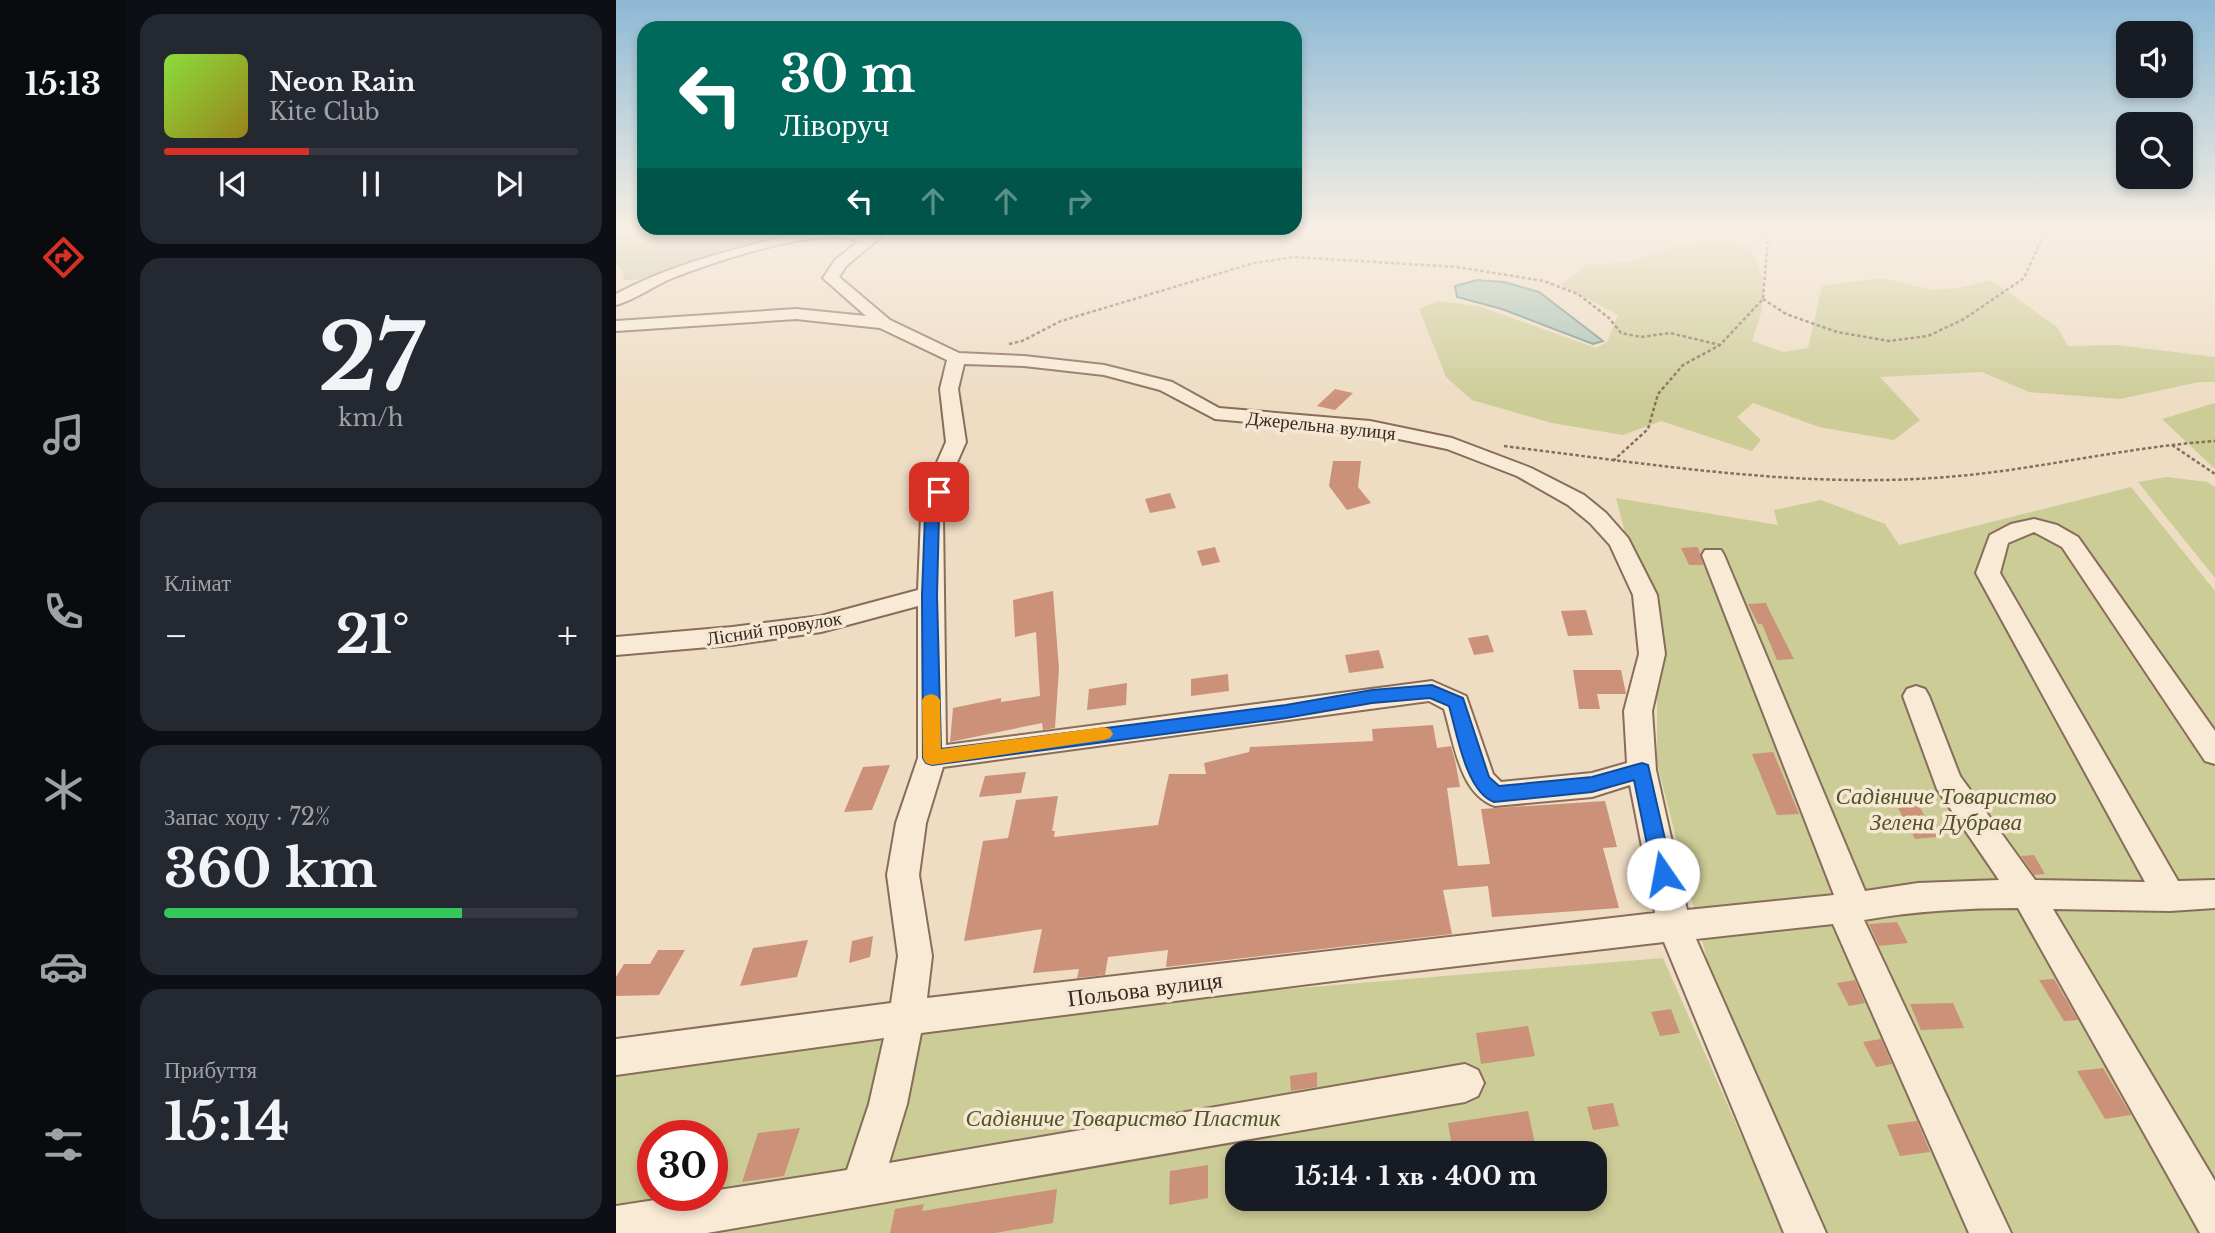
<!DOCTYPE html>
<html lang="uk">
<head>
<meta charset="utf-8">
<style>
	:root { --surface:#171b24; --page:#242831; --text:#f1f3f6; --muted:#9ea1a6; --line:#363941; --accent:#d93025 }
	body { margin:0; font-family:"Libre Baskerville",serif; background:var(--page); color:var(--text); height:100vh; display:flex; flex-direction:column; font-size:26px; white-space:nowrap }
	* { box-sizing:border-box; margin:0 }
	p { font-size:23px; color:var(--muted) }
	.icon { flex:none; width:38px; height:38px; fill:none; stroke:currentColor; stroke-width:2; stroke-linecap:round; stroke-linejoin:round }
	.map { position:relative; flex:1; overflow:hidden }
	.panel { display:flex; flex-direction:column; gap:14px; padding:14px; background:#0d0f14; width:490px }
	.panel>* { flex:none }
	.guide { position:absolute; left:21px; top:21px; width:665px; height:214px; border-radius:21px; box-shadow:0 4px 10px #0003; background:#00695c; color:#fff; overflow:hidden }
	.fabs { position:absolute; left:1500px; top:21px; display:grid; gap:14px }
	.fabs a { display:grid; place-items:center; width:77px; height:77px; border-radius:14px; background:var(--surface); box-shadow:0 4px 10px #0003; font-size:35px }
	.speed { position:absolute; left:21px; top:1120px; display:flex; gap:14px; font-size:35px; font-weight:700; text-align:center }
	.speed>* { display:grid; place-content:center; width:91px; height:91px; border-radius:50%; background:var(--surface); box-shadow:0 4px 10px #0003; line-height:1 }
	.speed .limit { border:10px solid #d22; background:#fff; color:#111 }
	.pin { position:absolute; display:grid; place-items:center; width:60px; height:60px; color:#fff; margin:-30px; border-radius:14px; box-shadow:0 4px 10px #0006 }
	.me { position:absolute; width:77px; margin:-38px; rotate:348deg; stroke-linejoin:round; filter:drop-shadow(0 0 5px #0008) }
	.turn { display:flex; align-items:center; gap:24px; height:147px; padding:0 28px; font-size:32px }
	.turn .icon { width:91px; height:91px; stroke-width:2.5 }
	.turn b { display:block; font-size:49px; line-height:60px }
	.lanes { display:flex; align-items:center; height:66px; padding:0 28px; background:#0003; justify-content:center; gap:35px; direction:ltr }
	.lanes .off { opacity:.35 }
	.big { font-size:52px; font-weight:700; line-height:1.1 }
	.panel .widget { flex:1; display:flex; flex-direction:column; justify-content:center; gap:10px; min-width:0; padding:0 24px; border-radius:21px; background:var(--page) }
	.panel .dial { align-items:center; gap:0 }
	.dial b { font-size:91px; line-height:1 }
	.song { display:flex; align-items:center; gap:21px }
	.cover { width:84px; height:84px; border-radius:10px; background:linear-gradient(135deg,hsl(90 70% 55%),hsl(50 70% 35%)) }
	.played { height:7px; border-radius:4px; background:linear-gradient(90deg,var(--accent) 35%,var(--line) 35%) }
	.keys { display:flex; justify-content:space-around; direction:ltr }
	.heat { display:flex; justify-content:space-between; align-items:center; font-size:38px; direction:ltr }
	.charge { height:10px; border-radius:5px; background:linear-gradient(90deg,#34c759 72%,var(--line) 0) }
	.trip { position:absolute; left:609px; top:1141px; width:382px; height:70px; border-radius:21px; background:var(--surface); box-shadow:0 4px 10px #0003; font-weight:700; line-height:70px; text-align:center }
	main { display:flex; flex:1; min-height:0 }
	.menu { display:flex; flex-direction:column; width:126px; justify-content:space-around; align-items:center; background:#090b0e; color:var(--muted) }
	.menu .icon { width:49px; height:49px }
	.menu .on { color:var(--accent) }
	.menu b { font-size:32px; color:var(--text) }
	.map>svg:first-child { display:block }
	.green { fill:#cccc97; fill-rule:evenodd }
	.cemetery { fill:#c1c196 }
	.water { fill:#a5c1b5; stroke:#6c8f82; stroke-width:2 }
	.building { fill:#cc9179 }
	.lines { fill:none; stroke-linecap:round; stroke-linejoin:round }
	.minor-casing { stroke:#886d5a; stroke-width:4 }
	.path { stroke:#886d5a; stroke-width:2.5; stroke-dasharray:3.5 2.5; stroke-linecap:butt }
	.minor { fill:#f9ead6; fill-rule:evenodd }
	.route { fill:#1a73e8; stroke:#114b97; stroke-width:2 }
	.slow { fill:#f59e0b }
	.labels { text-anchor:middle; stroke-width:7; stroke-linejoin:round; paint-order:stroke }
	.street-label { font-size:19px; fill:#38271e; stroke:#f5e7d3 }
	.near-park-label { font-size:23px; font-style:italic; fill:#4e5425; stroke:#f5e7d3 }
	.near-street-label { font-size:23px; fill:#38271e; stroke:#f5e7d3 }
</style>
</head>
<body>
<main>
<nav class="menu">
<b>15:13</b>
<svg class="icon on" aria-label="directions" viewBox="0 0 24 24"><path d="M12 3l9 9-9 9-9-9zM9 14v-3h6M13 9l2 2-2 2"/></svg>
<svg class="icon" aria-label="music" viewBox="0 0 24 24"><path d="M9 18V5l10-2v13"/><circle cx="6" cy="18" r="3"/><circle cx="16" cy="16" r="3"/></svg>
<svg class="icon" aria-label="phone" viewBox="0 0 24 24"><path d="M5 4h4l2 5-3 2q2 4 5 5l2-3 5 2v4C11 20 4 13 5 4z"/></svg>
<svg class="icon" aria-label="climate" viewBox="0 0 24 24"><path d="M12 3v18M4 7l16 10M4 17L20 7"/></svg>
<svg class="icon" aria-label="car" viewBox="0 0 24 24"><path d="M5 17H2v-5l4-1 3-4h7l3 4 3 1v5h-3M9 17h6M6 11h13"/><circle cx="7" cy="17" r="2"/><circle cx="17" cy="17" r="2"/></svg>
<svg class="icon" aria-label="filters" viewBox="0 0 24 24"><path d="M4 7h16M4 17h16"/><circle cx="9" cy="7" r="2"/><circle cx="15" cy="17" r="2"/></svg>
</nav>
<section class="panel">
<div class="widget">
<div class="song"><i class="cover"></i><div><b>Neon Rain</b><p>Kite Club</p></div></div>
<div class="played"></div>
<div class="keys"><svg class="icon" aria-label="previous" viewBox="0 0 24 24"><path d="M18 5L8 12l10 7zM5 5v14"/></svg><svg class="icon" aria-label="pause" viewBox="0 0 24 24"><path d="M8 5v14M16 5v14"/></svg><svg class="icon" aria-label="next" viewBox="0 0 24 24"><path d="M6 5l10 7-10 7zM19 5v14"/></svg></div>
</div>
<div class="widget dial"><b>27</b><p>km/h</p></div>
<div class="widget"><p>Клімат</p>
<div class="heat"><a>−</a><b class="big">21°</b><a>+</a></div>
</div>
<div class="widget"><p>Запас ходу · 72%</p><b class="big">360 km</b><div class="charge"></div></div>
<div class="widget"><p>Прибуття</p><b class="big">15:14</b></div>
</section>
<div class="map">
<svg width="1599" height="1233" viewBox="0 0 1599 1233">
	<rect width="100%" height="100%" fill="#eedcc3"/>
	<path class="green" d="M1100,241l33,5c21,44 18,49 3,95l31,11 25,-4 14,-62 60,-8 50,12 27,-2 32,-8 66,47 11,19 49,-1 98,12v25h-16l-79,17 -91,-7 -47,-20 -102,5 40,43 -26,20 -75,-13 -66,-24 -16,14 24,23 -9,11 -91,-30 -38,14 -71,-12 -80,-23 -26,-23 -27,-68 19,-8 40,5 118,42 11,-6 11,-27 -57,-30 26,-20 42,-3 46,-16z
		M1599,403v66l-53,-50z
		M1551,477l40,5 8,5v91l-77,-96z
		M1515,487l84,104v642h-395l-106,-246 -57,-224v-106l-41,-159 162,27 -4,-15 47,-10 64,24 14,21z
		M1047,958l121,275h-1168v-167l285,-45zM37,1136h59v59h-59zM621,1153h357v46h-357z"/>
	<path class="cemetery" d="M0,231h123l21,10 -6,5 -118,34h-12l-1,-9 -7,-6z"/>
	<path class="water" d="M861,280l27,2 35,10 64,49 -10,3 -91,-35 -45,-12 -2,-11z"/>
	<path class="building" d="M719,389l18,4 -18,17 -18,-4z
		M717,461h28l-3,26 13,16 -24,7 -18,-24z
		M554,493l6,15 -26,5 -5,-14z
		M599,547l5,15 -18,4 -5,-15z
		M1082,547l5,18h-14l-8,-17z
		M437,591l6,78 -4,59 -12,2 -1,-7 -92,19 3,-34 48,-10v4l39,-6 -4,-64 -21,5 -2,-37z
		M1150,603l5,11 23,45 -17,1 -15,-36h-4l-10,-20z
		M970,610l7,25 -25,1 -7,-25z
		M872,635l6,17 -20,3 -6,-17z
		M763,650l5,18 -35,5 -4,-18z
		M957,670h48l5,24h-29l3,15h-21z
		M612,674l1,17 -38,5v-17z
		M511,683l-1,22 -39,5 2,-21z
		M817,725l4,23 14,-2 4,14 5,27 -13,1 11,78 32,-2 -9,-55 124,-8 12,46 -14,1 16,60 -127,9 -4,-31 -45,4 9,44 -286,33 2,-17 -60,7 -3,18 -28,3 2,-9 -46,4 9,-44 -78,12 19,-100 25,-3 8,-38 42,-4 -6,35h3l-1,6 104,-12 11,-51h37l-2,-11 45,-11 1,-5 123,-6 -1,-12z
		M1157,752l14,33 12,29 -22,1 -25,-61z
		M274,765l-18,45 -28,2 19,-45z
		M410,772l-5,21 -42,4 6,-21z
		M1303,806l18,31 -22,2 -17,-31z
		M1418,855l11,19 -11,1 -13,-19z
		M1281,922l11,21 -29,3 -10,-22z
		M257,936l-3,21 -21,6 3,-22z
		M192,940l-11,37 -57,9 13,-38z
		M42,950h27l-26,45 -43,1v-19l8,-13h26z
		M1438,979l24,41 -14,1 -25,-41z
		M1239,980l10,23 -16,3 -12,-23z
		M1337,1003l11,25 -43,2 -11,-26z
		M1055,1009l9,24 -20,3 -9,-24z
		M912,1026l7,30 -54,8 -5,-31z
		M1265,1039l11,25 -16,3 -13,-25z
		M1487,1068l27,45 1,2 -26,4 -28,-48z
		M701,1072v15l-26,4 -1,-15z
		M997,1103l6,23 -26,4 -6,-23z
		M912,1111l9,42h-84l-5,-30z
		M1301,1121l13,31 -30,4 -13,-31z
		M184,1128l-16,48 -42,6 16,-49z
		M592,1165v33l-39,7 1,-34z
		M441,1189l-4,34 -58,10h-105l5,-24 29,-5 -2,7z"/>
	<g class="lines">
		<defs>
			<path id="minor" d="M190,231h51l10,4 6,-4h15l-42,35 -7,11 51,43 69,33 65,3 80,9 68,17 47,26 151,13 82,17 79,30 53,27 22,18 22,25 29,57 8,59 -13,57 4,59 31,140 147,-15 -132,-340 3,-5h16l3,5 141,336 53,-8 81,-3 -62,-91 -34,-93 4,-7 9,-3 9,3 4,7 31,80 75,104 110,2 -169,-309 14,-38 21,-11 23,-5 23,6 21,12 137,194v33l-10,-3 -143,-214 -28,-15 -26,11 -8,30 178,308 37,-1v28l-45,3 -117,-2 162,272v52h-15l-182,-325c-53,0 -103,3 -154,12l147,313h-42l-136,-309 -137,15 130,294h-42l-120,-291 -283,33 -460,58 -14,71 -18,59 576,-99 13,6 6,13 -6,13 -13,6 -758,131h-91v-27l71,-11h25v-4l135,-21 22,-66 15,-66 -268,37v-36l275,-36 7,-47 -11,-81 9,-52 22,-65v-152l-97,26 -89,13 -116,10v-18l116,-10 89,-11 97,-26 3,-74 14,-49 11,-25 -6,-53 7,-29 -67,-32 -84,-9 -180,12v-10l180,-12 70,7 -43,-38 12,-18 23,-18c-30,-20 -154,23 -188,37 -18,8 -36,21 -54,26v-11c59,-32 125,-46 190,-63zM348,364l60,2 80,9 56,15 55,29 155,14 77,16 70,27 51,29 22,18 20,22 23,50 6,59 -15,57 3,52 -35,10 -91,9 -8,-8 -27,-78 -34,-15 -486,64 -3,-229 12,-49 11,-25 -8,-53zM813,701l15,8c10,32 15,85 51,97l97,-9 38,-12 25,128 -728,85 5,-42 -13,-81 7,-52 17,-56z"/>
		</defs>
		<use href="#minor" class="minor-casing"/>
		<path class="path" d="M1147,299l23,15 51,18 52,9 39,-5 36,-17 60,-41 19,-42 -2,-5
			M393,344l13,-3 39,-20 193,-58 40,-6 163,10 87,14 34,13 31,24 12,15 20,4 29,-4 50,12
			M1556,445l43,29
			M888,446c147,18 295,43 443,31 90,-7 178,-30 268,-36
			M997,461l35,-32 10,-35 25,-29 37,-20 43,-46 5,-62 -4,-6"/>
		<use href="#minor" class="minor"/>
	</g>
	<linearGradient id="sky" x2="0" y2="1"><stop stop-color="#8db9d4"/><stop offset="0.57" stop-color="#f7efe4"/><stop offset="1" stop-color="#f7efe4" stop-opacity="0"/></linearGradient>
	<rect width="1599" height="403" fill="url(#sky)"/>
	<path class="route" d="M323,487l6,5 -6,24 -2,79 4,154 345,-44 86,-15 60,-5 31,13 26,79 10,9 93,-9 50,-14 6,2 25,109 -3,6 -7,3 -7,-3 -3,-6 -19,-94 -42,12 -98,10c-28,-10 -37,-69 -45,-96l-19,-8 -58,5 -86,15 -354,47 -6,-2 -3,-5 -1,-163 3,-79 7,-24z"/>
	<path class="slow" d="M315,694l6,2 3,4 1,49 163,-22 6,2 3,5 -3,4 -6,2 -172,25 -6,-2 -3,-5 -1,-58 3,-4z"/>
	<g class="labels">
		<g class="street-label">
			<text transform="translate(705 425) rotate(6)" y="7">Джерельна вулиця</text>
			<text transform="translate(158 628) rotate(-9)" y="7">Лісний провулок</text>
		</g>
		<g class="near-park-label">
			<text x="1330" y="804">Садівниче Товариство<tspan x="1330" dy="26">Зелена Дубрава</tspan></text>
			<text x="507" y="1126">Садівниче Товариство Пластик</text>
		</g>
		<g class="near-street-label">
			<text transform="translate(529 989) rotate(-7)" y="8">Польова вулиця</text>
		</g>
	</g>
</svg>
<div class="fabs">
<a><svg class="icon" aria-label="sound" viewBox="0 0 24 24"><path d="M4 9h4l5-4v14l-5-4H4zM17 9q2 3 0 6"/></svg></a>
<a><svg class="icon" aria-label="search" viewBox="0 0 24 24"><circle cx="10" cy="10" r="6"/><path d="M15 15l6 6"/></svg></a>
</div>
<div class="speed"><div class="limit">30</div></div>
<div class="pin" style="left:323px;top:492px;background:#d93025"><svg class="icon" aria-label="arrive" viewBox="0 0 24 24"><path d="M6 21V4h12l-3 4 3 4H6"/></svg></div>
<svg class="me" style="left:1047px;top:874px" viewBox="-20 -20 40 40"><circle r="19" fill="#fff"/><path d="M0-13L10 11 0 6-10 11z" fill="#1a73e8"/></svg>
<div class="trip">15:14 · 1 хв · 400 m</div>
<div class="guide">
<div class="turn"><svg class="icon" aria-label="left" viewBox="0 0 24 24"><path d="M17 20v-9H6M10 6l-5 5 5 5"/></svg><div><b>30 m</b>Ліворуч</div></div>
<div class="lanes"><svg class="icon" aria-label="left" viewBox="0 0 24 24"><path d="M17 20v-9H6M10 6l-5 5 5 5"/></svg><svg class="icon off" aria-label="ahead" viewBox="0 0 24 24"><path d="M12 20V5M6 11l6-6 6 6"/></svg><svg class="icon off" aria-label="ahead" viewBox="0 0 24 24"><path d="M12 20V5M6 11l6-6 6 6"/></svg><svg class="icon off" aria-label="right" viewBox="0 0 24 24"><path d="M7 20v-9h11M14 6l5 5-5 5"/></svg></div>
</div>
</div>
</main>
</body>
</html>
